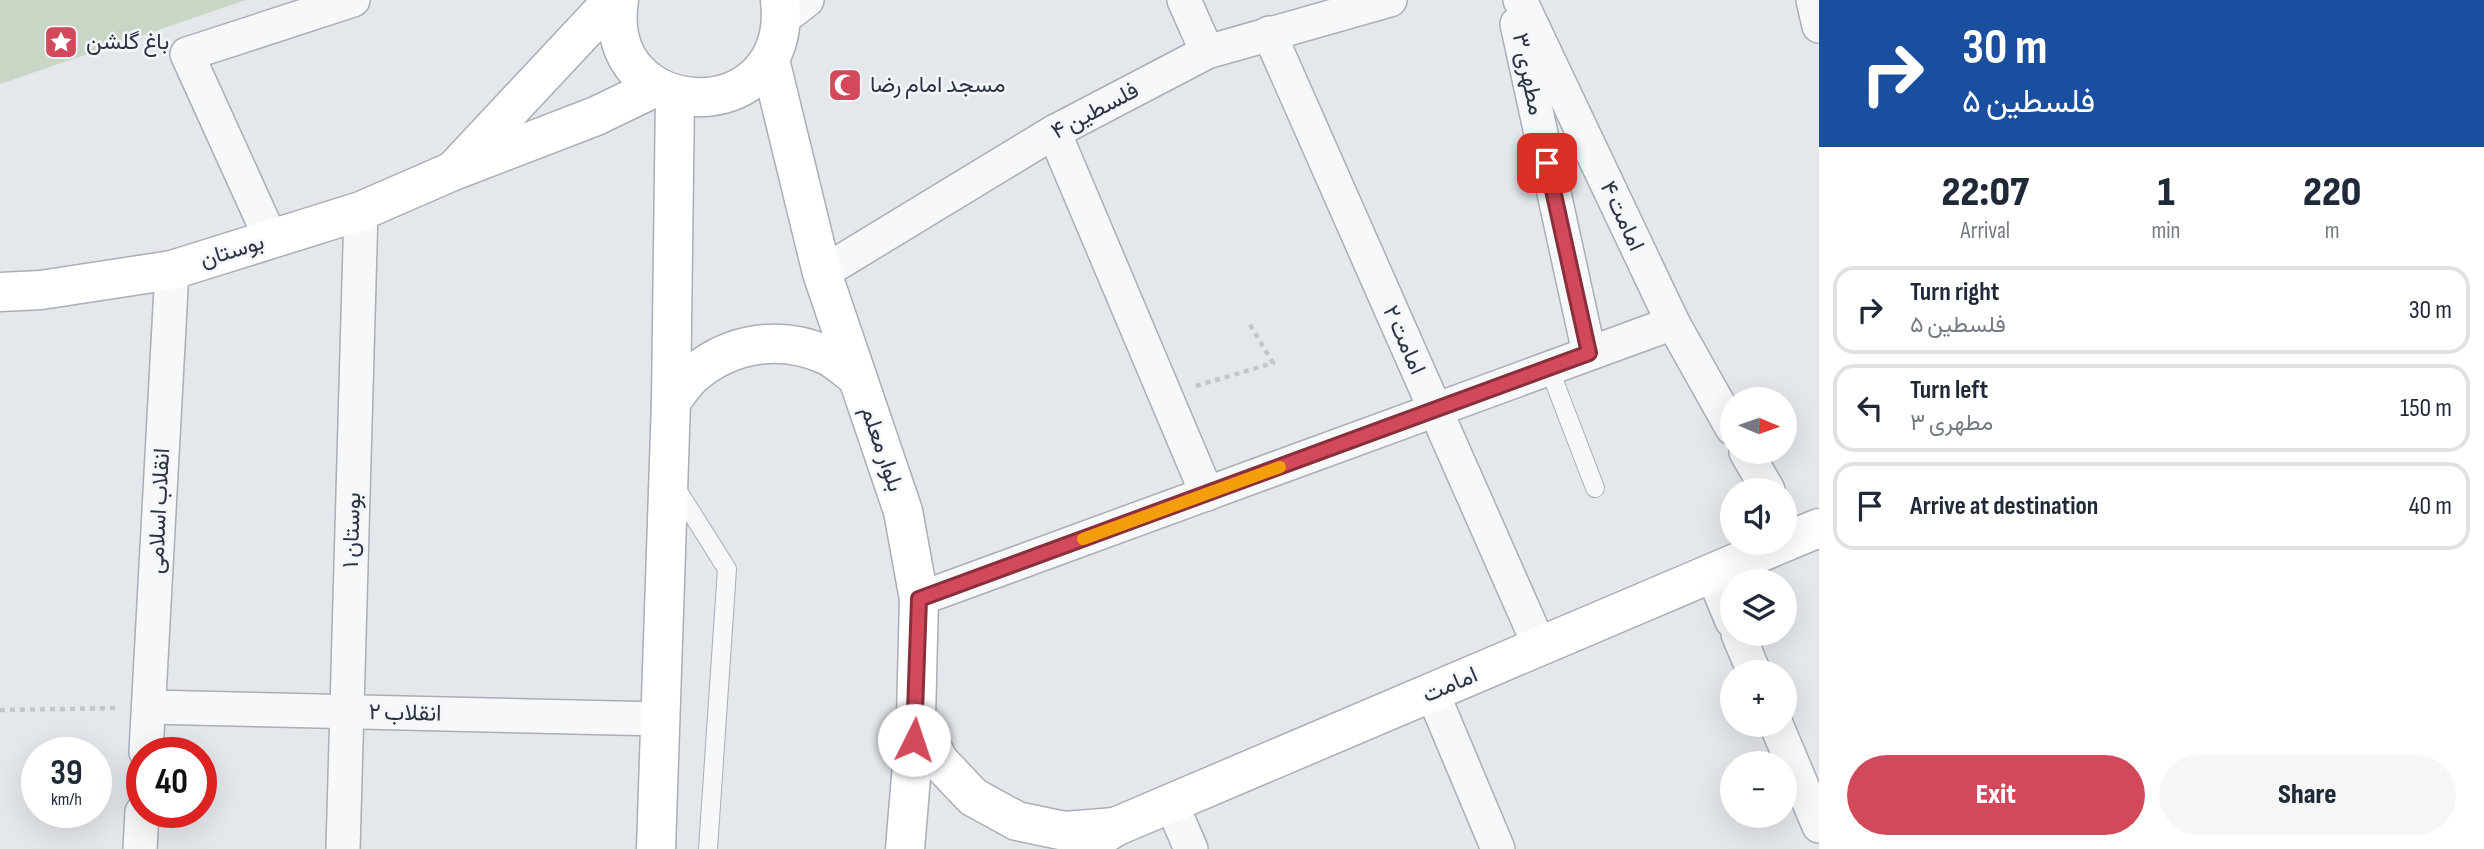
<!DOCTYPE html>
<html lang="en">
<head>
<meta charset="utf-8">
<style>
  body { margin:0; font-family:"Sofia Sans Condensed",Vazirmatn,sans-serif; background:#f6f6f7; color:#1f2937; height:100vh; display:flex; flex-direction:column; font-size:26px; white-space:nowrap }
  * { box-sizing:border-box; margin:0 }
  p { font-size:23px; color:#747a83 }
  .icon { flex:none; width:38px; height:38px; fill:none; stroke:currentColor; stroke-width:2; stroke-linecap:round; stroke-linejoin:round }
  .map { position:relative; flex:1; overflow:hidden }
  .side { display:flex; flex-direction:column; background:#fff; width:665px }
  .side>* { flex:none }
  .hud { background:#1a4fa0; color:#fff; overflow:hidden }
  .needle { width:46px; rotate:92deg }
  .fabs { position:absolute; left:1720px; top:387px; display:grid; gap:14px }
  .fabs a { display:grid; place-items:center; width:77px; height:77px; border-radius:50%; background:#fff; box-shadow:0 7px 28px #0002; font-size:35px }
  .speed { position:absolute; left:21px; top:737px; display:flex; gap:14px; font-size:35px; font-weight:700; text-align:center }
  .speed>* { display:grid; place-content:center; width:91px; height:91px; border-radius:50%; background:#fff; box-shadow:0 7px 28px #0002; line-height:1 }
  .speed small { font-size:18px; font-weight:400 }
  .speed .limit { border:10px solid #d22; background:#fff; color:#111 }
  .pin { position:absolute; display:grid; place-items:center; width:60px; height:60px; color:#fff; margin:-30px; border-radius:14px; box-shadow:0 4px 10px #0006 }
  .me { position:absolute; width:77px; margin:-38px; rotate:4deg; stroke-linejoin:round; filter:drop-shadow(0 0 5px #0008) }
  .turn { display:flex; align-items:center; gap:24px; height:147px; padding:0 28px; font-size:32px }
  .turn .icon { width:91px; height:91px; stroke-width:2.5 }
  .turn b { display:block; font-size:49px; line-height:60px }
  .eta { display:flex; justify-content:space-evenly; align-items:center; height:119px; text-align:center }
  .eta b { font-size:42px; font-weight:800; line-height:49px }
  .button { display:flex; gap:14px; margin-top:auto; padding:14px 28px }
  .button a { flex:1; height:80px; border-radius:42px; background:#d1495b; color:#fff; font-size:28px; font-weight:800; line-height:80px; text-align:center }
  .button a+a { background:#f6f6f7; color:#1f2937 }
  ul { padding:0; list-style:none }
  li { display:flex; align-items:center; gap:21px; height:88px; margin:0 14px 10px; padding:0 14px; border:4px solid #e0e1e3; border-radius:21px }
  li div { flex:1 }
  li b { display:block; font-size:26px }
  li em { font-style:normal }
  main { display:flex; flex:1; min-height:0 }
  .map>svg:first-child { display:block }
  .green { fill:#c9d6c5 }
  .lines { fill:none; stroke-linecap:round; stroke-linejoin:round }
  .lane-casing { stroke:#a9aeb7; stroke-width:20 }
  .street-casing { stroke:#a9aeb7; stroke-width:36 }
  .secondary-casing { stroke:#a9aeb7; stroke-width:41 }
  .path { stroke:#c2c5cb; stroke-width:4.5; stroke-dasharray:5 5; stroke-linecap:butt }
  .lane { stroke:#f7f8fa; stroke-width:18 }
  .street { stroke:#f7f8fa; stroke-width:33 }
  .secondary { stroke:#fff; stroke-width:38 }
  .route-casing { stroke:#882f3b; stroke-width:18 }
  .route { stroke:#d1495b; stroke-width:12 }
  .slow { stroke:#f59e0b; stroke-width:12 }
  .labels { text-anchor:middle; dominant-baseline:central; stroke-width:5; stroke-linejoin:round; paint-order:stroke }
  .poi-label { font-size:23px; fill:#2b3445; stroke:#f4f6f9; text-anchor:start }
  .street-label { font-size:23px; fill:#2b3445; stroke:#f4f6f9 }
</style>
</head>
<body>
<main>
<div class="map">
<svg width="1819" height="849" viewBox="0 0 1819 849">
  <rect width="100%" height="100%" fill="#e4e7ec"/>
  <path class="green" d="M 0,0 L 246,0 L 0,84 Z"/>
  <g class="lines">
    <g class="lane-casing">
      <g id="lane">
        <path d="M 1549,368 L 1595,488"/>
        <path d="M 674,485 L 727,569 L 708,849"/>
      </g>
    </g>
    <g class="street-casing">
      <g id="street">
        <path d="M 1184,0 L 1207,52"/>
        <path d="M 1520,0 L 1673,323 L 1732,428"/>
        <path d="M 1813,0 L 1819,26"/>
        <path d="M 782,19 L 807,0"/>
        <path d="M 1517,24 L 1589,353"/>
        <path d="M 1269,33 L 1540,647"/>
        <path d="M 1054,132 L 1207,494"/>
        <path d="M 271,239 L 187,54 L 353,0"/>
        <path d="M 822,273 L 1054,132 L 1207,52 L 1390,0"/>
        <path d="M 1746,452 L 1768,490"/>
        <path d="M 1712,573 L 1732,621"/>
        <path d="M 919,599 L 1673,323"/>
        <path d="M 1738,634 L 1754,672"/>
        <path d="M 1432,692 L 1498,849"/>
        <path d="M 149,707 L 660,719"/>
        <path d="M 1776,724 L 1819,826"/>
        <path d="M 146,752 L 172,270"/>
        <path d="M 1171,803 L 1191,849"/>
        <path d="M 140,849 L 142,812"/>
        <path d="M 343,849 L 361,211"/>
      </g>
    </g>
    <g class="secondary-casing">
      <g id="secondary">
        <path d="M 613,0 L 453,171 L 596,116 L 656,87"/>
        <path d="M 619,0 C 599,126 795,133 780,0"/>
        <path d="M 770,60 L 822,273 L 903,511 L 919,599 L 916,717 L 905,849"/>
        <path d="M 0,292 L 41,290 L 172,270 L 361,211 L 453,171"/>
        <path d="M 671,402 C 678,392 686,380 695,373 C 732,342 782,335 826,355 C 837,360 847,370 857,377"/>
        <path d="M 1785,542 L 1819,528"/>
        <path d="M 916,717 L 939,761 L 973,797 L 1017,821 L 1065,831 L 1115,827 L 1080,849"/>
        <path d="M 1115,827 L 1785,542"/>
        <path d="M 656,849 L 671,402 L 675,96"/>
      </g>
    </g>
    <g class="path">
      <path d="M 1196,386 L 1273,363 L 1249,323"/>
      <path d="M 0,710 L 116,708"/>
    </g>
    <use href="#lane" class="lane"/>
    <use href="#street" class="street"/>
    <use href="#secondary" class="secondary"/>
  </g>
  <g class="lines">
    <g class="route-casing">
      <path id="route" d="M 914,740 L 919,599 L 1589,353 L 1547,163"/>
    </g>
    <use href="#route" class="route"/>
    <path class="slow" d="M 1083,539 L 1280,467"/>
  </g>
  <defs>
    <g id="sight-square" transform="scale(1.75)"><rect x="-9" y="-9" width="18" height="18" rx="4" fill="#d1495b" stroke="#f4f6f9"/><path d="M0-6L1.8-2.2L6-1.7L2.9 1.2L3.7 5.4L0 3.3L-3.7 5.4L-2.9 1.2L-6-1.7L-1.8-2.2Z" fill="#fff"/></g>
    <g id="mosque-square" transform="scale(1.75)"><rect x="-9" y="-9" width="18" height="18" rx="4" fill="#d1495b" stroke="#f4f6f9"/><path d="M3.5-4.9A6 6 0 1 0 3.5 4.9A5 5 0 1 1 3.5-4.9Z" fill="#fff"/></g>
  </defs>
  <g fill-rule="evenodd">
    <use href="#sight-square" x="61" y="42"/>
    <use href="#mosque-square" x="845" y="85"/>
  </g>
  <g class="labels">
    <g class="poi-label">
      <text x="86" y="42">باغ گلشن</text>
      <text x="870" y="85">مسجد امام رضا</text>
    </g>
    <g class="street-label">
      <text transform="translate(1528 74) rotate(78)">مطهری ۳</text>
      <text transform="translate(1095 111) rotate(-28)">فلسطین ۴</text>
      <text transform="translate(1622 216) rotate(65)">امامت ۴</text>
      <text transform="translate(232 251) rotate(-17)">بوستان</text>
      <text transform="translate(1404 340) rotate(66)">امامت ۲</text>
      <text transform="translate(882 449) rotate(71)">بلوار معلم</text>
      <text transform="translate(159 511) rotate(-87)">انقلاب اسلامی</text>
      <text transform="translate(352 530) rotate(-88)">بوستان ۱</text>
      <text transform="translate(1450 685) rotate(-23)">امامت</text>
      <text transform="translate(405 713) rotate(1)">انقلاب ۲</text>
    </g>
  </g>
</svg>
<div class="fabs">
<a><svg class="needle" viewBox="-14 -14 28 28"><path d="M0-13l5 13h-10z" fill="#e53935"/><path d="M0 13l5-13h-10z" fill="#747a83"/></svg></a>
<a><svg class="icon" aria-label="sound" viewBox="0 0 24 24"><path d="M4 9h4l5-4v14l-5-4H4zM17 9q2 3 0 6"/></svg></a>
<a><svg class="icon" aria-label="layers" viewBox="0 0 24 24"><path d="M12 4l9 5-9 5-9-5zM3 14l9 5 9-5"/></svg></a>
<a>+</a>
<a>−</a>
</div>
<div class="speed"><div>39<small>km/h</small></div><div class="limit">40</div></div>
<div class="pin" style="left:1547px;top:163px;background:#d93025"><svg class="icon" aria-label="arrive" viewBox="0 0 24 24"><path d="M6 21V4h12l-3 4 3 4H6"/></svg></div>
<svg class="me" style="left:914px;top:740px" viewBox="-20 -20 40 40"><circle r="19" fill="#fff"/><path d="M0-13L10 11 0 6-10 11z" fill="#d1495b"/></svg>
</div>
<section class="side">
<div class="hud">
<div class="turn"><svg class="icon" aria-label="right" viewBox="0 0 24 24"><path d="M7 20v-9h11M14 6l5 5-5 5"/></svg><div><b>30 m</b>فلسطین ۵</div></div>
</div>
<div class="eta">
<div><b>22:07</b><p>Arrival</p></div>
<div><b>1</b><p>min</p></div>
<div><b>220</b><p>m</p></div>
</div>
<ul>
<li><svg class="icon" aria-label="right" viewBox="0 0 24 24"><path d="M7 20v-9h11M14 6l5 5-5 5"/></svg><div><b>Turn right</b><p>فلسطین ۵</p></div><em>30 m</em></li>
<li><svg class="icon" aria-label="left" viewBox="0 0 24 24"><path d="M17 20v-9H6M10 6l-5 5 5 5"/></svg><div><b>Turn left</b><p>مطهری ۳</p></div><em>150 m</em></li>
<li><svg class="icon" aria-label="arrive" viewBox="0 0 24 24"><path d="M6 21V4h12l-3 4 3 4H6"/></svg><div><b>Arrive at destination</b></div><em>40 m</em></li>
</ul>
<div class="button"><a>Exit</a><a>Share</a></div>
</section>
</main>
</body>
</html>
